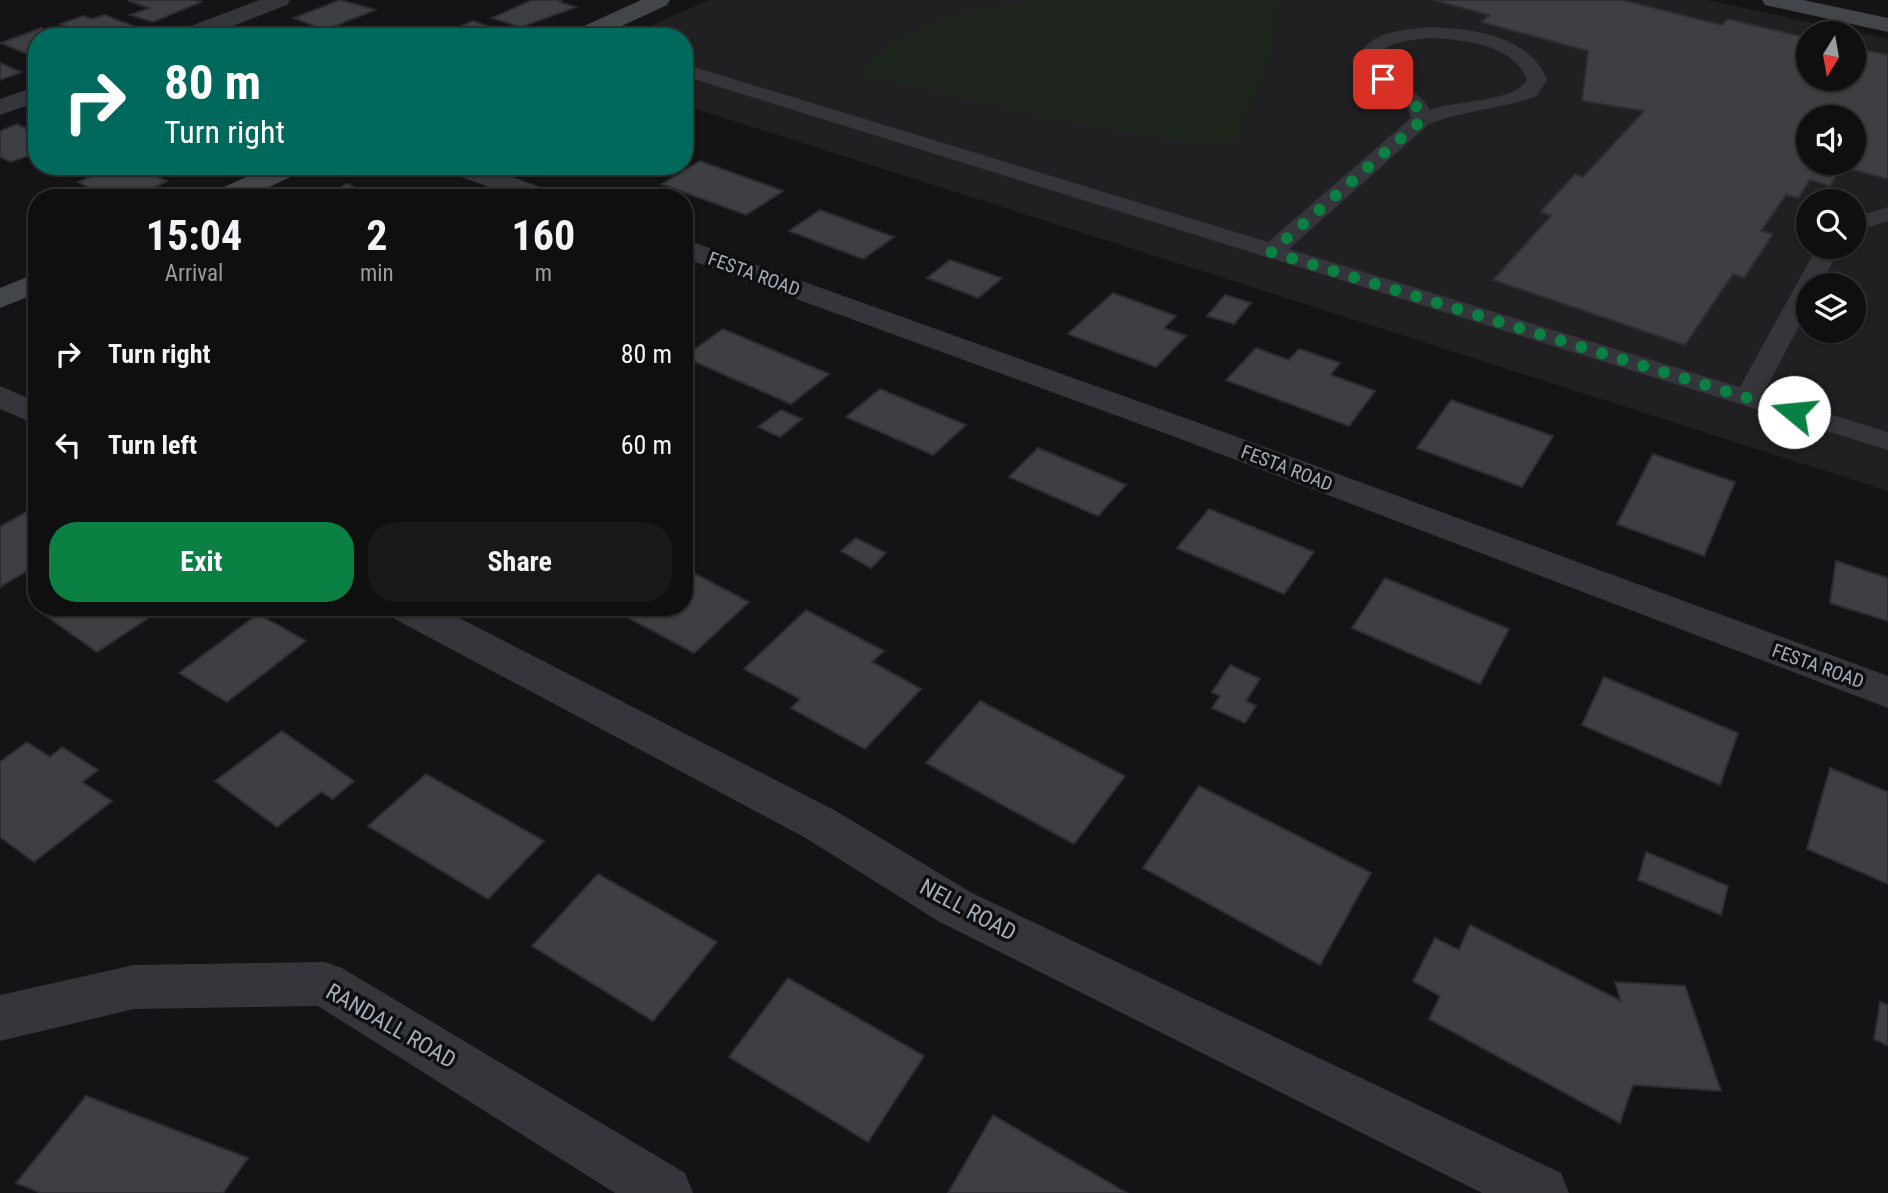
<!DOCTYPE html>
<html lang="en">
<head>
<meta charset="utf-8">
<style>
  body { margin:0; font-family:"Roboto Condensed",sans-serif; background:#181819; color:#f1f3f6; height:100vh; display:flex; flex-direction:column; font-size:26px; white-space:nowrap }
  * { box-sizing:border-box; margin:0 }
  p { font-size:23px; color:#9b9c9f }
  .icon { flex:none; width:38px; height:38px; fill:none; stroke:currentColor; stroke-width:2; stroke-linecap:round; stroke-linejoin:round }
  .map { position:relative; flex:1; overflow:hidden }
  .side { position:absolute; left:28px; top:189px; width:665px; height:427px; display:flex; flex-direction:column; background:#0f0f10; border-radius:28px; box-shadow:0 2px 5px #0004,0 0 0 2px #2f2f30 }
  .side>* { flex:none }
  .hud { position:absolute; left:28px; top:28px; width:665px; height:147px; border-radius:28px; box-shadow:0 2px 5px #0004,0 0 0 2px #2f2f30; background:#00695c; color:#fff; overflow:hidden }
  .needle { width:46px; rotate:191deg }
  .buttons { position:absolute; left:1796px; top:21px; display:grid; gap:14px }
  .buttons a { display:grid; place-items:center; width:70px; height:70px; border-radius:50%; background:#0f0f10; box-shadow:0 2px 5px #0004,0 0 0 2px #2f2f30; font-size:35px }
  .pin { position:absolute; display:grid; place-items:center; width:60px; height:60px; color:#fff; margin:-30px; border-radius:14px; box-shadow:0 4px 10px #0006 }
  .me { position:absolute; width:77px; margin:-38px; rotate:287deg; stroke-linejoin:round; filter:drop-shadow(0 0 5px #0008) }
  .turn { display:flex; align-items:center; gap:24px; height:147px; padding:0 21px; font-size:32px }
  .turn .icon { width:91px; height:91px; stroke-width:2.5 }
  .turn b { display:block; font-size:49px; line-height:60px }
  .eta { display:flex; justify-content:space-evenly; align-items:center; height:119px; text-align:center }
  .eta b { font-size:42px; font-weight:700; line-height:49px }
  .action { display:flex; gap:14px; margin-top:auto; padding:14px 21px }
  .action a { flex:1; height:80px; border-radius:28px; background:#0b8043; color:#fff; font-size:28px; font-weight:700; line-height:80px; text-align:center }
  .action a+a { background:#181819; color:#f1f3f6 }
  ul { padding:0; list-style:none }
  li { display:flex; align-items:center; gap:21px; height:91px; padding:0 21px }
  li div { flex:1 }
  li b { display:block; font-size:26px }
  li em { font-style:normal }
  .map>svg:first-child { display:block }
  .built { fill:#202023; fill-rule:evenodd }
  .green { fill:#1c241c }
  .building { fill:#3e3f43; stroke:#2e2e32; stroke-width:2; fill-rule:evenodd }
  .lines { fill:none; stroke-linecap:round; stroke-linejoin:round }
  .lane { fill:#34363b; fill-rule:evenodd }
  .street { fill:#34363b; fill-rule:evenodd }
  .secondary { fill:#42464b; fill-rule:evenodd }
  .route { stroke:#0b8043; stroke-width:12; stroke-dasharray:0 21.6 }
  .labels { text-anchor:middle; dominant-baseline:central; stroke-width:7; stroke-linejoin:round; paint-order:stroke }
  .street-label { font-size:19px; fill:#a4adb7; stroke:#0f0f11 }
  .near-street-label { font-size:23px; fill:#a4adb7; stroke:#0f0f11 }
</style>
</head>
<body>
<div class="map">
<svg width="1888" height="1193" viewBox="0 0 1888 1193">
  <rect width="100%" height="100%" fill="#141416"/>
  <path class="built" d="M 709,0 L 1707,0 L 1888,39 L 1888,491 L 684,105 L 684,37 L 625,37 ZM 1808,33 L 1853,33 L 1853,79 L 1808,79 ZM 1808,117 L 1853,117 L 1853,163 L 1808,163 ZM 1808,201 L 1853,201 L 1853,247 L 1808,247 ZM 1808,285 L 1853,285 L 1853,331 L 1808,331 Z"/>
  <path class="green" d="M 1026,0 L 1281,0 L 1267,73 L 1236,140 L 1199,146 L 1061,121 L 857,74 L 897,40 L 950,16 Z"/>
  <g class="building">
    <path d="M 194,0 L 201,2 L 153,22 L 130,15 L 149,8 L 129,1 L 131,0 Z"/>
    <path d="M 340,0 L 375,10 L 325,30 L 294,18 Z"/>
    <path d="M 532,0 L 562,0 L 559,2 L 576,7 L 521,27 L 492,18 Z"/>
    <path d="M 1433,0 L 1622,0 L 1722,25 L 1728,19 L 1808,38 L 1808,79 L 1853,79 L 1853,47 L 1888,55 L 1888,179 L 1842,167 L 1830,186 L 1810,180 L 1798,198 L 1786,195 L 1761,231 L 1773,234 L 1744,278 L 1733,274 L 1685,345 L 1493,280 L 1551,216 L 1540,212 L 1575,174 L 1583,177 L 1644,111 L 1582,101 L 1588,51 L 1481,22 L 1489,15 ZM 1808,117 L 1853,117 L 1853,163 L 1808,163 Z"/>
    <path d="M 105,15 L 138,28 L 115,37 L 90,37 L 60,24 L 83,16 L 92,19 Z"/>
    <path d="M 473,21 L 498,30 L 484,37 L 455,37 L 446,33 Z"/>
    <path d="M 41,28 L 61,37 L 37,37 L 37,58 L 1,43 Z"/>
    <path d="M 299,30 L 320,37 L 286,35 Z"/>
    <path d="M 0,63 L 21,72 L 0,80 Z"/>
    <path d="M 17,124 L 37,134 L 37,160 L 27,156 L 11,162 L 0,157 L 0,131 Z"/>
    <path d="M 700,161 L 783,191 L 746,215 L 662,184 Z"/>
    <path d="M 114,166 L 133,166 L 167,181 L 147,191 L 152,193 L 142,198 L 111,198 L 78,182 Z"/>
    <path d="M 176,166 L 220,166 L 197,176 Z"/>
    <path d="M 347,184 L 371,195 L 378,191 L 395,198 L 321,198 Z"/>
    <path d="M 820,210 L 894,237 L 863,259 L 789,231 Z"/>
    <path d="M 950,260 L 1002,278 L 978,298 L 927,278 Z"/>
    <path d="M 1113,293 L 1176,316 L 1164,328 L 1186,336 L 1156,367 L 1068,334 Z"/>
    <path d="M 1225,295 L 1251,303 L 1234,324 L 1207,316 Z"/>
    <path d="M 723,329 L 829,374 L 791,404 L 684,357 Z"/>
    <path d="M 1256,348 L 1289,360 L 1299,349 L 1340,363 L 1331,375 L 1375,391 L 1349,426 L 1226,380 Z"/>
    <path d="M 880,389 L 966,425 L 933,455 L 846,417 Z"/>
    <path d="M 1451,400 L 1553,436 L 1522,487 L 1417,448 Z"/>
    <path d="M 781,410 L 802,419 L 780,437 L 758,427 Z"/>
    <path d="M 1038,448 L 1126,485 L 1098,516 L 1009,477 Z"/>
    <path d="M 1653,454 L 1735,482 L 1704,556 L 1617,524 Z"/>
    <path d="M 37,506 L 37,565 L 0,587 L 0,527 Z"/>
    <path d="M 1209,509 L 1314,552 L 1284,594 L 1177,548 Z"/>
    <path d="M 856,538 L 886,553 L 871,568 L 841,551 Z"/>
    <path d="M 1836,561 L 1888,578 L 1888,621 L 1830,603 Z"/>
    <path d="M 684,568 L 749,602 L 694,653 L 627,617 L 636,609 L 632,607 L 684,607 Z"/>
    <path d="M 1385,578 L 1509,629 L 1480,684 L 1352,628 Z"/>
    <path d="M 51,607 L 165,607 L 97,652 L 42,613 Z"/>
    <path d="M 806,610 L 884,651 L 872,662 L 921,689 L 865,749 L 791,708 L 800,699 L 744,669 Z"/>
    <path d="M 258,614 L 306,641 L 227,702 L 179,673 Z"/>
    <path d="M 1230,665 L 1260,679 L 1246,701 L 1256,706 L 1245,723 L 1212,708 L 1220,696 L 1212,692 Z"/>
    <path d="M 1604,677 L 1738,733 L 1720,785 L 1582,725 Z"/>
    <path d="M 980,701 L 1125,776 L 1074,844 L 926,763 Z"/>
    <path d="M 282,731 L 354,781 L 333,799 L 321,792 L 277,827 L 215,781 Z"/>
    <path d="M 27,742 L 50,757 L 62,747 L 98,770 L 82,782 L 112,801 L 34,862 L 0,837 L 0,762 Z"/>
    <path d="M 1830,768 L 1888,792 L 1888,884 L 1807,849 Z"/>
    <path d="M 426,774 L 544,841 L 488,899 L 368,826 Z"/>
    <path d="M 1199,786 L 1371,873 L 1320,965 L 1143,868 Z"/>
    <path d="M 1646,852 L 1728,886 L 1721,915 L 1638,880 Z"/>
    <path d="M 598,874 L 717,942 L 653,1021 L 532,946 Z"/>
    <path d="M 1470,925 L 1621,1001 L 1615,982 L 1685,986 L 1721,1091 L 1633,1085 L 1620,1123 L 1429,1019 L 1440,996 L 1413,981 L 1435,938 L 1459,950 Z"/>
    <path d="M 788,978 L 924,1056 L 868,1142 L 729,1057 Z"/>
    <path d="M 1880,1002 L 1888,1005 L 1888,1046 L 1874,1039 Z"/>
    <path d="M 86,1096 L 248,1158 L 223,1193 L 41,1193 L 16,1183 Z"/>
    <path d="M 993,1115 L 1127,1193 L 948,1193 Z"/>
  </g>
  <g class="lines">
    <g class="lane">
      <path d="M 1431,27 C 1473,29 1529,35 1547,80 L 1537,96 C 1502,109 1464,110 1429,124 L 1289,249 L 1740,387 L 1817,247 L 1841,247 L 1820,285 L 1808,285 L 1808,309 L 1763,394 L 1888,432 L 1888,450 L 684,76 L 684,64 L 1268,242 L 1411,118 C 1406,89 1364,88 1359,57 C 1368,31 1408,29 1431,27 ZM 1431,38 C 1464,40 1514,44 1527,80 C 1514,103 1455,100 1430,110 C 1419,87 1383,81 1379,57 C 1386,40 1414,40 1431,38 Z"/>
      <path d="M 1888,207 L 1888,221 L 1853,232 L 1853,218 Z"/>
    </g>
    <g class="street">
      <path d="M 259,0 L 290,0 L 287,5 L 204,37 L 172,37 L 175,32 Z"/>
      <path d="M 37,86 L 37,102 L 0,115 L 0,99 Z"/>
      <path d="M 444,166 L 482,166 L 554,192 L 558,198 L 518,198 L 448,172 Z"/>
      <path d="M 684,239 L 1202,424 L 1888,676 L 1888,708 L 1178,438 L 684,258 Z"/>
      <path d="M 0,386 L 37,402 L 37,425 L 0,409 Z"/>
      <path d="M 386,607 L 438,607 L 836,811 L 972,893 L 1561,1173 L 1569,1193 L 1482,1193 L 938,921 L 804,837 L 391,617 Z"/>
      <path d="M 325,962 L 342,968 L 685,1173 L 693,1193 L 615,1193 L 318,1006 L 134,1009 L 0,1041 L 0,995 L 134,965 Z"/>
    </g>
    <g class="secondary">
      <path d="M 641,0 L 670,0 L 667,5 L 598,37 L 568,37 L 571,32 Z"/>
      <path d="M 1762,0 L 1803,0 L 1888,18 L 1888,32 L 1765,5 Z"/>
      <path d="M 270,166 L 305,166 L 301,172 L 246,198 L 209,198 L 213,192 Z"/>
      <path d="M 37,273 L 37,293 L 0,308 L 0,288 Z"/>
    </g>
  </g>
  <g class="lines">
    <path class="route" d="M 1383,79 C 1400,91 1416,98 1422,120 L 1271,252 L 1794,412"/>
  </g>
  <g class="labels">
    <g class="street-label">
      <text transform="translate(754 274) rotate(20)">FESTA ROAD</text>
      <text transform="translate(1287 468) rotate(21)">FESTA ROAD</text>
      <text transform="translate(1818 666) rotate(20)">FESTA ROAD</text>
    </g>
    <g class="near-street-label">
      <text transform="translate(968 910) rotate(28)">NELL ROAD</text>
      <text transform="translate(391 1026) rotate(30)">RANDALL ROAD</text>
    </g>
  </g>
</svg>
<div class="buttons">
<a><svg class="needle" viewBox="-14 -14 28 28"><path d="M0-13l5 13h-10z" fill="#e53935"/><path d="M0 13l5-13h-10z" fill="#9b9c9f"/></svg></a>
<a><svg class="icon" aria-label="sound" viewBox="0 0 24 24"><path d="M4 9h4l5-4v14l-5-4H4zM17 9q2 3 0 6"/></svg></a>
<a><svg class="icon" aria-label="search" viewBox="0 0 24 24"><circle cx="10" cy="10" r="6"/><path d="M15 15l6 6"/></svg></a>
<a><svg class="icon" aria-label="layers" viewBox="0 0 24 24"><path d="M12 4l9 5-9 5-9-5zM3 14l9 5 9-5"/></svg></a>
</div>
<div class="pin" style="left:1383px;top:79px;background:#d93025"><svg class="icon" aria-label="arrive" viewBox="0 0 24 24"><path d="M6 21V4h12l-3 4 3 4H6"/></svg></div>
<svg class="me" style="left:1794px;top:412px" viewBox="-20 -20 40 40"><circle r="19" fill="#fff"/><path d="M0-13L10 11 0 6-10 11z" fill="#0b8043"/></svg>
<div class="hud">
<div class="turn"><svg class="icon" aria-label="right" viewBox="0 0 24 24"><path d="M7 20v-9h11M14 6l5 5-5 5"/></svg><div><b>80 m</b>Turn right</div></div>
</div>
<section class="side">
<div class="eta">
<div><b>15:04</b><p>Arrival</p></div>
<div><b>2</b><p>min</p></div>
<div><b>160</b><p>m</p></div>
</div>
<ul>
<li><svg class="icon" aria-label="right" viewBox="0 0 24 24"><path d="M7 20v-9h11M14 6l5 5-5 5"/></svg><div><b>Turn right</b></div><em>80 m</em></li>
<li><svg class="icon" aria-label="left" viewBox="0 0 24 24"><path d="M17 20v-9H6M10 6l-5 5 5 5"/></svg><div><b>Turn left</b></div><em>60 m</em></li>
</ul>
<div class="action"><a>Exit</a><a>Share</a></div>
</section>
</div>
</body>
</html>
